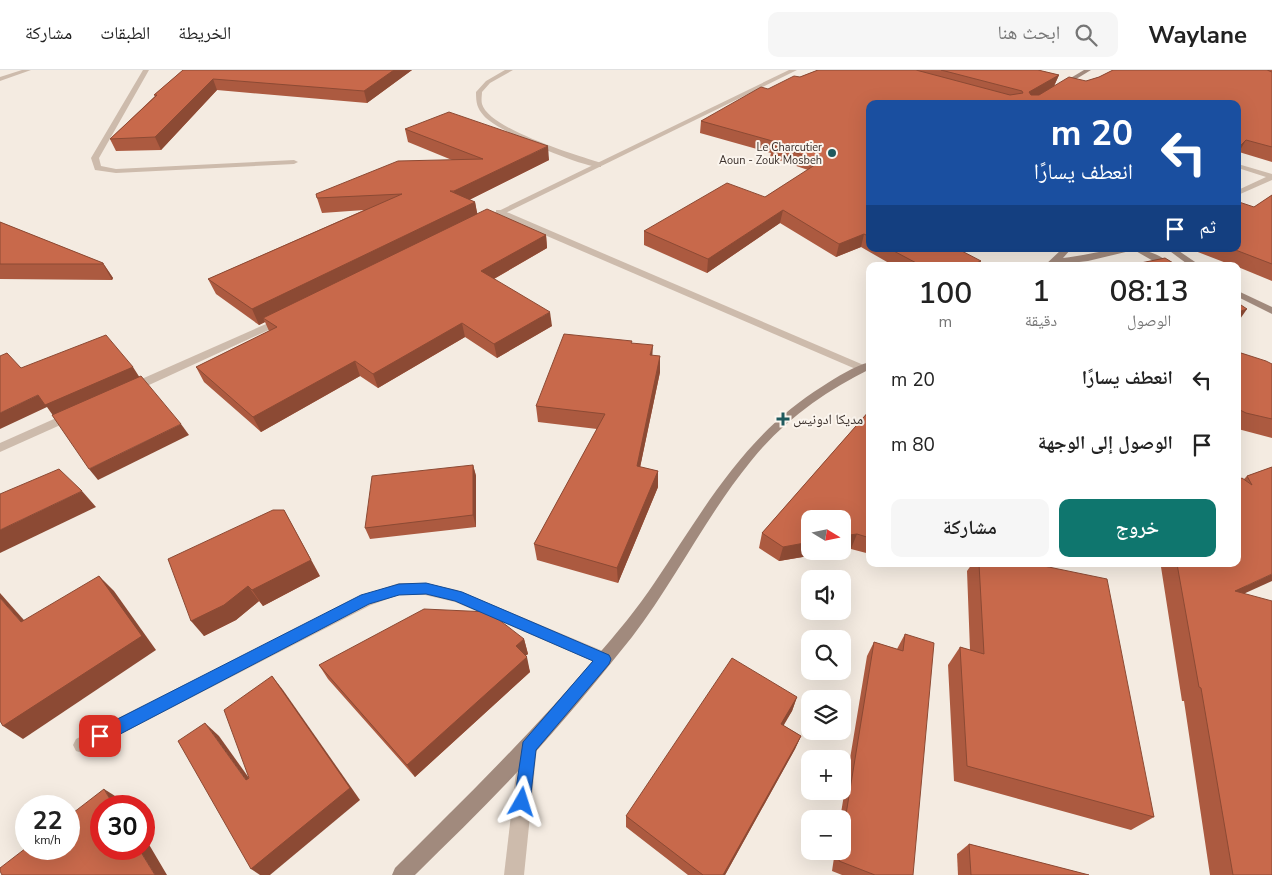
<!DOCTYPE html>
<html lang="ar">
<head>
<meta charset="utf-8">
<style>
  body { margin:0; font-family:"Nunito Sans","Noto Naskh Arabic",sans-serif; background:#f6f6f6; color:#222; direction:rtl; height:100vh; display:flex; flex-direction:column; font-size:19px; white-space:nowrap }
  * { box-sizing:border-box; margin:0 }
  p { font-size:16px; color:#767676 }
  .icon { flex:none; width:28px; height:28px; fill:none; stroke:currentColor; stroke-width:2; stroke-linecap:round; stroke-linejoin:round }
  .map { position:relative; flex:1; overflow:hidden; direction:ltr }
  .sheet { position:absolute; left:866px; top:192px; width:375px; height:305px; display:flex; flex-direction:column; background:#fff; border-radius:10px; box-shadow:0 5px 20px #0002; direction:rtl }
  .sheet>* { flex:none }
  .guide { position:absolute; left:866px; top:30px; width:375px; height:152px; border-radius:10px; box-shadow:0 5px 20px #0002; direction:rtl; background:#1a4fa0; color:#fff; overflow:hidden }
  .needle { width:32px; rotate:100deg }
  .controls { position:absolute; left:801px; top:440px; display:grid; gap:10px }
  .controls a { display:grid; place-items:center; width:50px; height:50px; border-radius:10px; background:#fff; box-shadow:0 5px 20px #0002; font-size:25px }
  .speed { position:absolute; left:15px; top:725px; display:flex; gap:10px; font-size:25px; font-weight:700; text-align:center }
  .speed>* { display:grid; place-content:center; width:65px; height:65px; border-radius:50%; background:#fff; box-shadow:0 5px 20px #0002; line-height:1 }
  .speed small { font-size:12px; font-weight:400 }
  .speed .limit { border:8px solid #d22; background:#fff; color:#111 }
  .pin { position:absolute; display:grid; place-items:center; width:42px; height:42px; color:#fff; margin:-21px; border-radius:10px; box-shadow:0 2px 8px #0006 }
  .me { position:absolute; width:55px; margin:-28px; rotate:6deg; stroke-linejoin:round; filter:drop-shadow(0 0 4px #0008) }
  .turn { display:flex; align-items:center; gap:18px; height:105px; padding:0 25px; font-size:22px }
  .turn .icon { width:65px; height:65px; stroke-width:2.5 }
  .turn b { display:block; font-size:35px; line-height:42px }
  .then { display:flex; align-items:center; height:48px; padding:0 25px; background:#0003; gap:10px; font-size:19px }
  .eta { display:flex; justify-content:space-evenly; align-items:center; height:85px; text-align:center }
  .eta b { font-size:30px; font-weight:600; line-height:35px }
  .primary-button { display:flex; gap:10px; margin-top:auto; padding:10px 25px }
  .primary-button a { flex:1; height:58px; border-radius:10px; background:#0f766e; color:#fff; font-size:20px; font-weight:600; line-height:58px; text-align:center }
  .primary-button a+a { background:#f6f6f6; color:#222 }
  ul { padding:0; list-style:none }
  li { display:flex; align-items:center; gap:15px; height:65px; padding:0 25px }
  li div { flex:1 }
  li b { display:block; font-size:19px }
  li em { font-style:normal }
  header { display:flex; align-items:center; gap:30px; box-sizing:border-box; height:70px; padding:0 25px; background:#fff; border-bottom:1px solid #e0e0e0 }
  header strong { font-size:24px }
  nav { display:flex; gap:28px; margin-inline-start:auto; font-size:18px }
  .search { width:350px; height:45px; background:#f6f6f6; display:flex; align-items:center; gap:12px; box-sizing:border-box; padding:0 18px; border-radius:10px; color:#767676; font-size:19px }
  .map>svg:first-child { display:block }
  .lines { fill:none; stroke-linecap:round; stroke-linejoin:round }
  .service { fill:#cdbbac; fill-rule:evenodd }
  .minor { fill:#cdbbac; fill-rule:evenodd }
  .secondary { fill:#a18a7d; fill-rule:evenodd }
  .wall { fill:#ac5a40 }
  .shaded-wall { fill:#8c4a34 }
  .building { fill:#c8694b; stroke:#8c4a34 }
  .route { fill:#1a73e8; stroke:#114b97 }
  .poi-dot { fill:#1f5a5e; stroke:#fbf5ee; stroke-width:2 }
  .labels { text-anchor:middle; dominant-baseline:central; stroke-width:4; stroke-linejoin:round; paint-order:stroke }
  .far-poi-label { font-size:11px; fill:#3b302b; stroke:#fbf5ee; text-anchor:end }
  .poi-label { font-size:14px; fill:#3b302b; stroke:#fbf5ee; text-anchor:start }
</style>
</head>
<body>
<header>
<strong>Waylane</strong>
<div class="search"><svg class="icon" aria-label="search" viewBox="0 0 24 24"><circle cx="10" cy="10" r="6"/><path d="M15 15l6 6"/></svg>ابحث هنا</div>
<nav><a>الخريطة</a><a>الطبقات</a><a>مشاركة</a></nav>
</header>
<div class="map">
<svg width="1272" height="805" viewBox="0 0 1272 805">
  <rect width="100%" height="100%" fill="#f4ebe1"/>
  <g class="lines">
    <g class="service">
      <path d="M 789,0 L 797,0 L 491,150 L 484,148 Z"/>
      <path d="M 282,247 L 286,248 L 286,252 L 136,321 L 128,321 L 126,318 L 128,315 Z"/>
      <path d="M 72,341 L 78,345 L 76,348 L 0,382 L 0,373 Z"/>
    </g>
    <g class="minor">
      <path d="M 22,0 L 31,0 L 0,11 L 0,7 Z"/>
      <path d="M 143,0 L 149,0 L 99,88 L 101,96 L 116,99 L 294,90 L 298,92 L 294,94 L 116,103 L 95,100 L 91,88 Z"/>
      <path d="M 505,0 L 513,0 L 490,13 L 482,22 C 482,25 481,30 482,34 C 489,59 576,85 601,93 L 601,97 C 583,98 497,61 484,46 C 477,38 476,33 476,22 L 486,11 Z"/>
      <path d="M 1238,94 L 1272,104 L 1272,110 L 1238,125 L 1238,120 L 1266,107 L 1238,98 Z"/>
      <path d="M 496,140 L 502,140 L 866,296 L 867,298 L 866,300 L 858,300 L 496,144 Z"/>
      <path d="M 399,513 L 425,513 L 457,520 L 610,584 L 612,589 L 610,594 L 604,596 L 455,532 L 425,525 L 399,525 L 371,535 L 88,681 L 82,683 L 76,681 L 73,675 L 76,669 L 361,526 Z"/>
      <path d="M 528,668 L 534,671 L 537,677 L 524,805 L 504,805 L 519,677 L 522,671 Z"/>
    </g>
    <g class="secondary">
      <path d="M 1084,0 L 1091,0 L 1035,34 L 1027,34 Z"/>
      <path d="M 1062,179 L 1071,179 L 1063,188 C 1100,184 1142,166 1173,196 L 1162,196 L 1134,180 L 1088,191 L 1044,196 Z"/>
      <path d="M 1167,179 L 1176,179 L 1201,196 L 1190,196 Z"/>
      <path d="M 1238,221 L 1272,237 L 1272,244 L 1238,227 Z"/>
      <path d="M 870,292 L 870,299 C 825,321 783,351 751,391 C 706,446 675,511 632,567 C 596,612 559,657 519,700 C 486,736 450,770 415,805 L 392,805 L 395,798 C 464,729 533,662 596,587 C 617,563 637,539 655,512 C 705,438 744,365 823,316 C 837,307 854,296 870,292 Z"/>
    </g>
  </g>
  <g class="wall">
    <path d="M 183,0 L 412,0 L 367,33 L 217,20 L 161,80 L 116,81 L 110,69 L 155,26 L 154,25 Z"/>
    <path d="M 818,0 L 1038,0 L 1059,5 L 1054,16 L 1086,11 L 1099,7 L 1113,0 L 1272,0 L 1272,92 L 1239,82 L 1238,83 L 1238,34 L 870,34 L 870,179 L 958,179 L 979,196 L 894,196 L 861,177 L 836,187 L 780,153 L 707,203 L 644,175 L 644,161 L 765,127 L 808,100 L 770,87 L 771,83 L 700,63 L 701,51 L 768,19 Z"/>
    <path d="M 405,59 L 549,90 L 469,130 L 475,132 L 477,144 L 546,165 L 547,178 L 494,209 L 552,256 L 497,288 L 465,267 L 378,318 L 360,306 L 261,362 L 204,312 L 196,297 L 269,261 L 265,252 L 259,255 L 216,224 L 208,209 L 364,140 L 322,143 L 317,128 L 452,90 L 408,72 Z"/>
    <path d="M 1272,125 L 1272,211 L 1238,197 L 1238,196 L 1234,196 L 1190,179 L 1238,179 L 1254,137 Z"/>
    <path d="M 0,152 L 103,193 L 113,208 L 112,210 L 0,209 Z"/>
    <path d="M 632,273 L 652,286 L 660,286 L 660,302 L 640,397 L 658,401 L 658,417 L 618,513 L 537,490 L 534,474 L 597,359 L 538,352 L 536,336 Z"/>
    <path d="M 1238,282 L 1272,294 L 1272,368 L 1238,359 Z"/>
    <path d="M 870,340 L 870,484 L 851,479 L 779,491 L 759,478 L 762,463 Z"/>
    <path d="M 473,395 L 476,406 L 476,457 L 370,469 L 365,458 Z"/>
    <path d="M 1272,397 L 1245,523 L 1272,805 L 1210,805 L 1184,631 L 1182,631 L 1161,497 L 1147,494 L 1238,494 L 1244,409 L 1247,406 Z"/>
    <path d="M 168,489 L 320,506 L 263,536 L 259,531 L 236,550 L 204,566 Z"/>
    <path d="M 972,494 L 1034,494 L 1154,747 L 1131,760 L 954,711 L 948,595 L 960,577 L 970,580 L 967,501 Z"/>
    <path d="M 905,564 L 913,805 L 842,805 L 832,801 L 835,781 L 842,781 L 842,749 L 840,749 L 867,586 L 874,572 L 897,579 Z"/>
    <path d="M 524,569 L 528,584 L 525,586 L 530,602 L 415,707 L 328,609 L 319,595 Z"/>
    <path d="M 797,627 L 792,641 L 783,655 L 801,666 L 795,679 L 725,805 L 688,805 L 626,757 L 626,746 Z"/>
    <path d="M 969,774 L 1089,805 L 958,805 L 957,784 Z"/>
  </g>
  <g class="shaded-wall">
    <path d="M 394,0 L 412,0 L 367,33 L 364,21 Z"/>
    <path d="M 1059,5 L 1054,16 L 1025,34 L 1029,22 Z"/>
    <path d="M 213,9 L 217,20 L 161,80 L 155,67 Z"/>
    <path d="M 1246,70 L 1239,82 L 1238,83 L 1238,78 Z"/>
    <path d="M 548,76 L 549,90 L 457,136 L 454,121 Z"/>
    <path d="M 475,132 L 478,147 L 263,248 L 265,252 L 259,255 L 252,239 Z"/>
    <path d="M 783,140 L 780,153 L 707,203 L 708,189 Z"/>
    <path d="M 864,164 L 861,177 L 836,187 L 839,174 Z"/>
    <path d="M 546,165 L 547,178 L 483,215 L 481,201 Z"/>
    <path d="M 981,191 L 979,196 L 969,196 Z"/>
    <path d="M 103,193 L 113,208 L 112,210 L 103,194 Z"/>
    <path d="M 1247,239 L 1238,252 L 1238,242 Z"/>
    <path d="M 550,242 L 552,256 L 497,288 L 494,274 Z"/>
    <path d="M 462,253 L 465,267 L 378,318 L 373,304 Z"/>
    <path d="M 653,275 L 652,291 L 650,285 Z"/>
    <path d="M 660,286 L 660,302 L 637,412 L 637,396 Z"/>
    <path d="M 355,291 L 360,306 L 261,362 L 253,347 Z"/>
    <path d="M 133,297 L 140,308 L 54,347 L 47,337 L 0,359 L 0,343 L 38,325 Z"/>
    <path d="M 181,354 L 189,365 L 98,410 L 89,399 Z"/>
    <path d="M 473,395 L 476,406 L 476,457 L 473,445 Z"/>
    <path d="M 658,401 L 658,417 L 618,513 L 617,498 Z"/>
    <path d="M 82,421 L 96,437 L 0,483 L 0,460 Z"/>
    <path d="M 284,440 L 320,506 L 263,536 L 252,520 Z"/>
    <path d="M 857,464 L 851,479 L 842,480 L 842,466 Z"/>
    <path d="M 810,472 L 810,481 L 837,481 L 779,491 L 783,477 Z"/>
    <path d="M 1272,504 L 1272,511 L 1219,535 L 1235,521 Z"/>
    <path d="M 99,506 L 114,521 L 156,580 L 23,669 L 3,656 Z"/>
    <path d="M 248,516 L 259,531 L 236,550 L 204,566 L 191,551 Z"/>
    <path d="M 0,523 L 39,567 L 21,552 L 0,528 Z"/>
    <path d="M 524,569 L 528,584 L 519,591 L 516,576 Z"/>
    <path d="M 527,587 L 530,602 L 415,707 L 407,695 Z"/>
    <path d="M 272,606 L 283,620 L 360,730 L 270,805 L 260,805 L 251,799 Z"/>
    <path d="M 797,627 L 792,641 L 777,667 L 781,654 Z"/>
    <path d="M 205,653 L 219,666 L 259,722 L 246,710 Z"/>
    <path d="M 801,666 L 795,679 L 725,805 L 723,805 Z"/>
    <path d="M 104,719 L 123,731 L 126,736 L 114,736 Z"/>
    <path d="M 144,766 L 167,805 L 155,805 L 139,779 L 144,779 Z"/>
  </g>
  <g class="building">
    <path d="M 183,0 L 394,0 L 364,21 L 213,9 L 155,67 L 110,69 L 157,25 L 154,25 Z"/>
    <path d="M 818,0 L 916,0 L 1010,25 L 1023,23 L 1022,21 L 941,0 L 1038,0 L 1059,5 L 1029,22 L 1031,25 L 1039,25 L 1069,7 L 1086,11 L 1099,7 L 1113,0 L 1267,0 L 1272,2 L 1272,77 L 1246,70 L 1238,78 L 1238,34 L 870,34 L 870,167 L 864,164 L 839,174 L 783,140 L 708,189 L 644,161 L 727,113 L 765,127 L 821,91 L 772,75 L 776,72 L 701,51 L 761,17 L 768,19 L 794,6 L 800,7 Z"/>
    <path d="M 449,42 L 548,76 L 454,121 L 450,121 L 475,132 L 252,239 L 208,209 L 402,124 L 317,128 L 316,124 L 398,91 L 483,89 L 405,59 Z"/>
    <path d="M 1272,125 L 1272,194 L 1233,179 L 1238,179 L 1238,133 L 1239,132 L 1254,137 Z"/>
    <path d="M 487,139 L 546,165 L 481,201 L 550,242 L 494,274 L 462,253 L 373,304 L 355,291 L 253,347 L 196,297 L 277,257 L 263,248 Z"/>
    <path d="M 0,152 L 103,193 L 103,194 L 0,194 Z"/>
    <path d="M 890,179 L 958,179 L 981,191 L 969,196 L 922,196 Z"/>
    <path d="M 1165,188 L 1178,196 L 1126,196 Z"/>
    <path d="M 1238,233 L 1247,239 L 1238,242 Z"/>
    <path d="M 564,264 L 632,271 L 631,273 L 653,275 L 650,285 L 660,286 L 637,396 L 658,401 L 617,498 L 534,474 L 605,344 L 536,336 Z"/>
    <path d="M 106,265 L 133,297 L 45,335 L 38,325 L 0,343 L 0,286 L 7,283 L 21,298 Z"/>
    <path d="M 1238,282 L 1266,291 L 1272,294 L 1272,349 L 1246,343 L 1238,339 Z"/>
    <path d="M 141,306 L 181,354 L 89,399 L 52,345 Z"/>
    <path d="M 870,340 L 870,468 L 857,464 L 842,466 L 842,449 L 810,449 L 810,472 L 783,477 L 762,463 Z"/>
    <path d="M 473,395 L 473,445 L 365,458 L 372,406 Z"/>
    <path d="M 1272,397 L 1272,504 L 1235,521 L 1272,531 L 1272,805 L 1233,805 L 1201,618 L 1199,617 L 1177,494 L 1238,494 L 1238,410 L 1242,408 L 1252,415 L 1247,406 Z"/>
    <path d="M 59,399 L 82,421 L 0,460 L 0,424 Z"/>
    <path d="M 273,440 L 284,440 L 311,490 L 252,520 L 248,516 L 224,535 L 191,551 L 168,489 Z"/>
    <path d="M 979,494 L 1034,494 L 1107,509 L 1154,747 L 967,696 L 960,577 L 984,584 Z"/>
    <path d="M 99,506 L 142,566 L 3,656 L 0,651 L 0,528 L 21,552 Z"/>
    <path d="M 424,539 L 489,542 L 524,569 L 516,576 L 527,587 L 407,695 L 319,595 Z"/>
    <path d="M 905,564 L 934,573 L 913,805 L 875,805 L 839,791 L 841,781 L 842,781 L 842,769 L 874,572 L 903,581 Z"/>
    <path d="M 732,588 L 797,627 L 781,654 L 801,666 L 723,805 L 703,805 L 626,746 Z"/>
    <path d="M 272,606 L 350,718 L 251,799 L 178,671 L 205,653 L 246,710 L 249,708 L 224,640 Z"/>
    <path d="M 104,719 L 114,736 L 101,736 L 101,779 L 139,779 L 155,805 L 2,805 L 0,801 L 0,798 L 26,778 L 26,779 L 69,779 L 69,746 Z"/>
    <path d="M 969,774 L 1089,805 L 971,805 Z"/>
  </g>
  <path class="route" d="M 426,513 L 462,522 L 609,585 L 611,589 L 609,594 L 536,680 L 530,732 L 528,738 L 522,740 L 516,738 L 514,732 L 523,672 L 593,591 L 455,531 L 426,524 L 399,525 L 369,534 L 105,672 L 100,674 L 94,672 L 92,666 L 94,661 L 361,525 L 399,514 Z"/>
  <g class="poi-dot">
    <circle cx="832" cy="83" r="5"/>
    <path d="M780.5 341.5h5v5h5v5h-5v5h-5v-5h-5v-5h5z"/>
  </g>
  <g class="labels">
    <g class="far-poi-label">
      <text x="822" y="77">Le Charcutier<tspan x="822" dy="13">Aoun - Zouk Mosbeh</tspan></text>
    </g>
    <g class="poi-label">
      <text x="793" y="349">مديكا ادونيس</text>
    </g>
  </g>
</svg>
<div class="controls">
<a><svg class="needle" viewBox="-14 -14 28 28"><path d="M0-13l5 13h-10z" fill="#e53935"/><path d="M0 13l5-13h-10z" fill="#767676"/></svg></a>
<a><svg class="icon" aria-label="sound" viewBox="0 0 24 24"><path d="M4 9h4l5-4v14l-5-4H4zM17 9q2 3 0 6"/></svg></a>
<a><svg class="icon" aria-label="search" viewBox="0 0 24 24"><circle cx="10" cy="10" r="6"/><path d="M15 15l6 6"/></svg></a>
<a><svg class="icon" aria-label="layers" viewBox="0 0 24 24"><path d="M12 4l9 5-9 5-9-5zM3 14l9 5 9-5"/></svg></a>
<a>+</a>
<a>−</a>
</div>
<div class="speed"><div>22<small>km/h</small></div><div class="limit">30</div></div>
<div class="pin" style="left:100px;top:666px;background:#d93025"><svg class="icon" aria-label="arrive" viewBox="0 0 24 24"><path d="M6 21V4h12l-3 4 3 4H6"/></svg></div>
<svg class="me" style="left:522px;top:732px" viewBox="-20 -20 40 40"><path d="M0-17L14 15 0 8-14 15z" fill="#1a73e8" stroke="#fff" stroke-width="4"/></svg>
<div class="guide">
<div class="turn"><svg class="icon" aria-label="left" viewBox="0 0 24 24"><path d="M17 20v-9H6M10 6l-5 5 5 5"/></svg><div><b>20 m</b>انعطف يسارًا</div></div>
<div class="then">ثم<svg class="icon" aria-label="arrive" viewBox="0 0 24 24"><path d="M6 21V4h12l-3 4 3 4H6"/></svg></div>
</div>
<section class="sheet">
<div class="eta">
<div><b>08:13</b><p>الوصول</p></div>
<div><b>1</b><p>دقيقة</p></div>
<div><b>100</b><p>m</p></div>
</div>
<ul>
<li><svg class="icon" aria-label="left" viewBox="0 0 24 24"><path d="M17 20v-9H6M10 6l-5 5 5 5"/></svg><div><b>انعطف يسارًا</b></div><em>20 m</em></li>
<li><svg class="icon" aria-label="arrive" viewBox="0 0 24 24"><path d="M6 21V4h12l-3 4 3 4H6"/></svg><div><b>الوصول إلى الوجهة</b></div><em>80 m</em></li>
</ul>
<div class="primary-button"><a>خروج</a><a>مشاركة</a></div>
</section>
</div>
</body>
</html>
